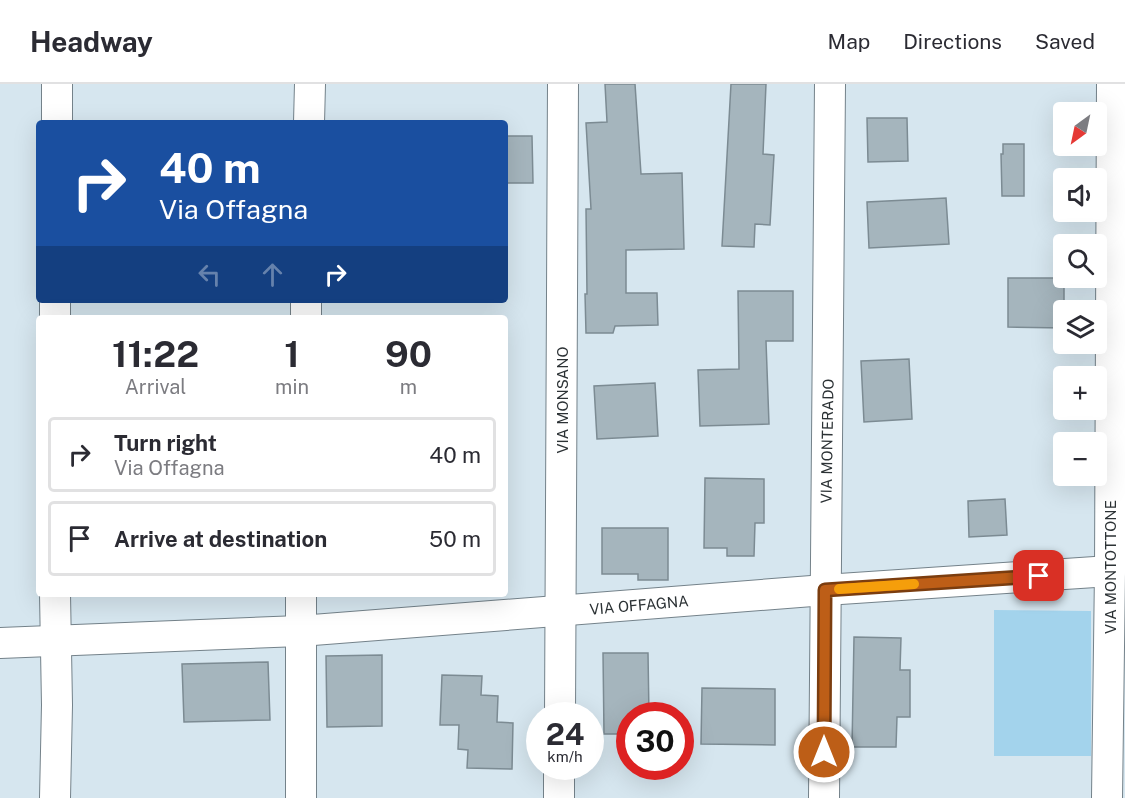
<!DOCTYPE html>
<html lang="en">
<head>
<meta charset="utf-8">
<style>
  body { margin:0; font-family:"Public Sans",sans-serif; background:#f2f2f3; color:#2b2b33; height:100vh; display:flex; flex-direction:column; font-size:22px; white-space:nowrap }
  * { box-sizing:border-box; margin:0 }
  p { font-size:20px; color:#7c7c81 }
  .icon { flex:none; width:33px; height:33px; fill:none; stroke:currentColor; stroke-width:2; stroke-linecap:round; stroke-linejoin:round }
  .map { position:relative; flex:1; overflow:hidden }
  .side { position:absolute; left:36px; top:231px; width:472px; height:282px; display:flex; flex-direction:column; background:#fff; border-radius:6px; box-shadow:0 6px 24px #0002 }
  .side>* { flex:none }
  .hud { position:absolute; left:36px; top:36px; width:472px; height:183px; border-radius:6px; box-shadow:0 6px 24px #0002; background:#1a4fa0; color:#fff; overflow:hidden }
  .needle { width:39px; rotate:213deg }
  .fabs { position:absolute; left:1053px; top:18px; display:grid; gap:12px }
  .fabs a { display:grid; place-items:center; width:54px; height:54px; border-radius:6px; background:#fff; box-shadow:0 6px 24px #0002; font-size:30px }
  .speed { position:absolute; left:526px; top:618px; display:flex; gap:12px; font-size:30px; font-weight:700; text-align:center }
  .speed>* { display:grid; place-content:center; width:78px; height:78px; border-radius:50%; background:#fff; box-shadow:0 6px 24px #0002; line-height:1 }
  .speed small { font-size:15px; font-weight:400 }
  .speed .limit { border:9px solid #d22; background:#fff; color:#111 }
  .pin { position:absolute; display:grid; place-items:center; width:51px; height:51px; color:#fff; margin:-26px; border-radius:12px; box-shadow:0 3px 9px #0006 }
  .me { position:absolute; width:66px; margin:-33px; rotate:0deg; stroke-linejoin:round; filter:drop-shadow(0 0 4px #0008) }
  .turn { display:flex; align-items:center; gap:21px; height:126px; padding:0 24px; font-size:27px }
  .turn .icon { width:78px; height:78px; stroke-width:2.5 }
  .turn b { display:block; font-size:42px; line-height:51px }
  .lanes { display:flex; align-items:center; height:57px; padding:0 24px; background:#0003; justify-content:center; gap:30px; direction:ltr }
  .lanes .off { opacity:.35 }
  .eta { display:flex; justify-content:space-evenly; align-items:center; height:102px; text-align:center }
  .eta b { font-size:36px; font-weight:700; line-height:42px }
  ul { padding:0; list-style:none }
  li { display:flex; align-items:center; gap:18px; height:75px; margin:0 12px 9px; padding:0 12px; border:3px solid #e1e1e2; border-radius:6px }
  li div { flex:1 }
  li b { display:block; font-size:22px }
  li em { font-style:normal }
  header { display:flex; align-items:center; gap:36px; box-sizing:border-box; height:84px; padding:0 30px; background:#fff; border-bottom:2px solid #e1e1e2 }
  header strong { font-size:28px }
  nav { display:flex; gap:33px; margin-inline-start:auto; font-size:21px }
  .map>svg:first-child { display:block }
  .green { fill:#a3d3ec }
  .building { fill:#a5b5bd; stroke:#7c8b93; stroke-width:1.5 }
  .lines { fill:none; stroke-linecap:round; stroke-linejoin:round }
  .minor-casing { stroke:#74828a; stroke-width:32 }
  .minor { stroke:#fff; stroke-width:30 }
  .route-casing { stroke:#7b3d0f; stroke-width:15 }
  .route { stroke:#bd5e17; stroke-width:10 }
  .slow { stroke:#f59e0b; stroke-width:10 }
  .labels { text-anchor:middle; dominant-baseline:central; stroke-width:6; stroke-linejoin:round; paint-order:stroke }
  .street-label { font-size:15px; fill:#2c3235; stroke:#fff }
</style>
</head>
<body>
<header>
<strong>Headway</strong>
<nav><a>Map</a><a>Directions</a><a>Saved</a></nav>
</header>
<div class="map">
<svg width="1125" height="714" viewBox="0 0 1125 714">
  <rect width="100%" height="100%" fill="#d6e6ef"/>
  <path class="green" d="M 994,526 L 1091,527 L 1091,672 L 994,672 Z"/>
  <g class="building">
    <path d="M 605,0 L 635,0 L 641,90 L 682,89 L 684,165 L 626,166 L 626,209 L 657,209 L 658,241 L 615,242 L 613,249 L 586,249 L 585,210 L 587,210 L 586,125 L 591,125 L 586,39 L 607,38 Z"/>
    <path d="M 731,0 L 766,0 L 763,70 L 774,71 L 770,141 L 755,140 L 754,163 L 722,162 Z"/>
    <path d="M 867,34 L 907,34 L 908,77 L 868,78 Z"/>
    <path d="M 506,52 L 532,52 L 533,99 L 506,99 Z"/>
    <path d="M 1003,60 L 1024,60 L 1024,112 L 1002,112 L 1001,70 L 1003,70 Z"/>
    <path d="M 946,114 L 949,160 L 869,164 L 867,118 Z"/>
    <path d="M 1008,194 L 1064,194 L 1064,244 L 1008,243 Z"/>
    <path d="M 738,207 L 793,207 L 793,257 L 766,257 L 769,340 L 700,342 L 698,286 L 739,285 Z"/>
    <path d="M 909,275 L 912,335 L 864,338 L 861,277 Z"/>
    <path d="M 655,299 L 658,352 L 597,355 L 594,302 Z"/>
    <path d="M 705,394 L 764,395 L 764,439 L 755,439 L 754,472 L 727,472 L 727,464 L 704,464 Z"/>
    <path d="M 1005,415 L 1007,451 L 969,453 L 968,417 Z"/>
    <path d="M 602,444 L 668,444 L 668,496 L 638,496 L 638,490 L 602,490 Z"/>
    <path d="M 854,553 L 901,554 L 900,586 L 910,586 L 910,633 L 897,633 L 896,663 L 852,663 Z"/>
    <path d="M 603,569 L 648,569 L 649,632 L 630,632 L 630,650 L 604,650 Z"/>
    <path d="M 382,571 L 382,642 L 327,643 L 326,572 Z"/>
    <path d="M 268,578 L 270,636 L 184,638 L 182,580 Z"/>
    <path d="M 442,591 L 482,592 L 481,611 L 498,612 L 497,638 L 513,639 L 512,685 L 467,684 L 468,666 L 458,665 L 459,641 L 440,641 Z"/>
    <path d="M 702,604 L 775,605 L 775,661 L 701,660 Z"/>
  </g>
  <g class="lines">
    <g class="minor-casing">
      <g id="minor">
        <path d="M 57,39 L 57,0"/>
        <path d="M 309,39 L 310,0"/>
        <path d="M 55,234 L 55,216"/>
        <path d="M 306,234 L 306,216"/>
        <path d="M 0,559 L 300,547 L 825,506 L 1110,487"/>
        <path d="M 560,632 L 563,0"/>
        <path d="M 55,714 L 57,621 L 55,510"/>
        <path d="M 301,714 L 301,510"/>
        <path d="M 559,714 L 559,682"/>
        <path d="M 824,714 L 830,0"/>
        <path d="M 1107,714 L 1110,487 L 1112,0"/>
      </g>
    </g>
    <use href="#minor" class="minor"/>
  </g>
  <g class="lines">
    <g class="route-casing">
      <path id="route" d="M 824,668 L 825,506 L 1039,492"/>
    </g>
    <use href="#route" class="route"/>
    <path class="slow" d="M 839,505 L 914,500"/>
  </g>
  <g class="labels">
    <g class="street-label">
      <text transform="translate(562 316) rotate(-90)">VIA MONSANO</text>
      <text transform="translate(827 357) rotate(-89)">VIA MONTERADO</text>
      <text transform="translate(1110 483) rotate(-90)">VIA MONTOTTONE</text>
      <text transform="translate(639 521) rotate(-5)">VIA OFFAGNA</text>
    </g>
  </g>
</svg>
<div class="fabs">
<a><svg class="needle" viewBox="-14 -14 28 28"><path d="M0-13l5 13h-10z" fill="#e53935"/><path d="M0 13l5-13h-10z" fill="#7c7c81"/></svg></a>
<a><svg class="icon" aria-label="sound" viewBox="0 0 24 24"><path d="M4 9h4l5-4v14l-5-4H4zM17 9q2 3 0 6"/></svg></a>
<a><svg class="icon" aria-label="search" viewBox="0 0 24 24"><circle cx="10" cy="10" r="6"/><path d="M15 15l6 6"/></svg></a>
<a><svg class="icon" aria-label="layers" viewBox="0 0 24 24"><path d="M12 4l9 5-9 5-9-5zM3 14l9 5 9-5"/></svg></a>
<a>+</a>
<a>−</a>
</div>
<div class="speed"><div>24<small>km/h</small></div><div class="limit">30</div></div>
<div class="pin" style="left:1039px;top:492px;background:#d93025"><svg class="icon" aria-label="arrive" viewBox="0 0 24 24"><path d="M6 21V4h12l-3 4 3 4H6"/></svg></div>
<svg class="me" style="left:824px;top:668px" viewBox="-20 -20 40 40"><circle r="17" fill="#bd5e17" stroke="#fff" stroke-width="3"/><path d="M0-11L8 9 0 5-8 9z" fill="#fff"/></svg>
<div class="hud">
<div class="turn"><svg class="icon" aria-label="right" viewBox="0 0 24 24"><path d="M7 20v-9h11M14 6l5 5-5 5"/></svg><div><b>40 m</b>Via Offagna</div></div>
<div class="lanes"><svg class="icon off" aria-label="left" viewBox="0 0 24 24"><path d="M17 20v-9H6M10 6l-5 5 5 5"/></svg><svg class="icon off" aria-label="ahead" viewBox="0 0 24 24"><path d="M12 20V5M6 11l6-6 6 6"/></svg><svg class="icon" aria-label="right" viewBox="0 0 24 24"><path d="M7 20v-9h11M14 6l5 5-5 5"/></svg></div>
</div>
<section class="side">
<div class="eta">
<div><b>11:22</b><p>Arrival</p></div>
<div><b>1</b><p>min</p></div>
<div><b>90</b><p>m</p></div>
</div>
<ul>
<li><svg class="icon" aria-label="right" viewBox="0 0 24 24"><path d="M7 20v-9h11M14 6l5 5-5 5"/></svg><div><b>Turn right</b><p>Via Offagna</p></div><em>40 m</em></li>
<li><svg class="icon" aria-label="arrive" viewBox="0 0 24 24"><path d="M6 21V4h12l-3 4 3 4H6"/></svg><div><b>Arrive at destination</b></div><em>50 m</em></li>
</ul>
</section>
</div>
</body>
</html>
